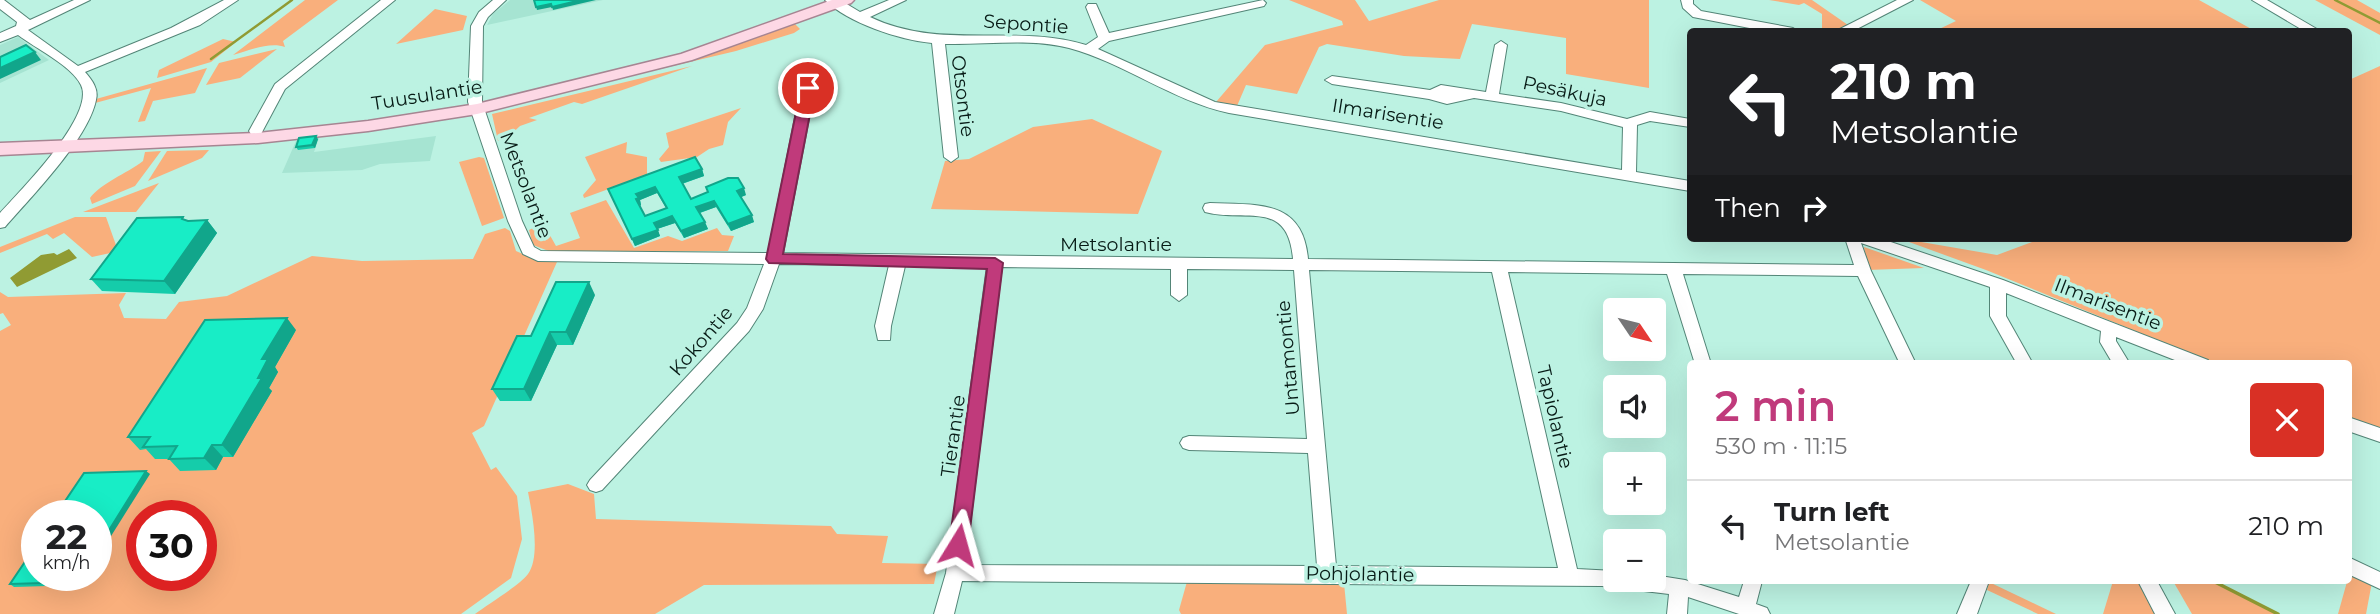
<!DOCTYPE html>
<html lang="en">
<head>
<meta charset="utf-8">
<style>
  body { margin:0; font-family:Montserrat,sans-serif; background:#f2f2f2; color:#202124; height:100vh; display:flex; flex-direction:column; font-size:26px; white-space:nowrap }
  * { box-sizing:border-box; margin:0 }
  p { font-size:23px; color:#757577 }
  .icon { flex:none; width:38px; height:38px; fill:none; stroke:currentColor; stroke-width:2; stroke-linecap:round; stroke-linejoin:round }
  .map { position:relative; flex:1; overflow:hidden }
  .details { position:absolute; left:1687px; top:360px; width:665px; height:224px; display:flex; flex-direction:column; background:#fff; border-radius:7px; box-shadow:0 7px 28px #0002 }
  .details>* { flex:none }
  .banner { position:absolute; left:1687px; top:28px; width:665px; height:214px; border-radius:7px; box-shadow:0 7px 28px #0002; background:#202124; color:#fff; overflow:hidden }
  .needle { width:46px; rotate:125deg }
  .tools { position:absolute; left:1603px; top:298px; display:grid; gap:14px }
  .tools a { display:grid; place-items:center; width:63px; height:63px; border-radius:7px; background:#fff; box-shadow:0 7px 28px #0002; font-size:35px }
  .speed { position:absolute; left:21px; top:500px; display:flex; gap:14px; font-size:35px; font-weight:700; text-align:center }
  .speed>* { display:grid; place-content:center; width:91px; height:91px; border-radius:50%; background:#fff; box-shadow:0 7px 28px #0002; line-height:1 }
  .speed small { font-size:18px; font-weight:400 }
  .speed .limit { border:10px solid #d22; background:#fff; color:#111 }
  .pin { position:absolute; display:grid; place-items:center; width:60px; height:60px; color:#fff; margin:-30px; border:4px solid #fff; border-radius:50%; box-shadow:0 2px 7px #0007 }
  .me { position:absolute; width:77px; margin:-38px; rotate:8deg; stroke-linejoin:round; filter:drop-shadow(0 0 5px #0008) }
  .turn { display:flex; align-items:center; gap:24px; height:147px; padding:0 28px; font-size:32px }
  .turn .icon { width:91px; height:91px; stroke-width:2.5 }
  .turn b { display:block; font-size:49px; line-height:60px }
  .then { display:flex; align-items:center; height:66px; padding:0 28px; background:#0003; gap:14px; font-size:26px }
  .round { display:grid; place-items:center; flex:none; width:74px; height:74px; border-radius:7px; background:#f2f2f2 }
  .headline { display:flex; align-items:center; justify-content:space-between; height:119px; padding:0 28px }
  h1 { font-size:42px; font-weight:600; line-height:52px; color:#c03a7b }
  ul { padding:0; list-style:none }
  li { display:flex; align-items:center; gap:21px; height:91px; padding:0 28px; border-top:2px solid #e0e0e0 }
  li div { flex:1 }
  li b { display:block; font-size:26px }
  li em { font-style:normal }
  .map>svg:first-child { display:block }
  .built { fill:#a6e4d2 }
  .green { fill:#f9af7c; fill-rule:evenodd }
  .water { fill:#909b33 }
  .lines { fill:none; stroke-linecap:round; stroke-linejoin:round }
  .stream-far1 { stroke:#909b33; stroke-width:2.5 }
  .stream { stroke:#909b33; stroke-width:3.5 }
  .minor-casing { stroke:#538577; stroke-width:2 }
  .major-casing { stroke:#a68592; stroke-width:3 }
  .minor { fill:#fff; fill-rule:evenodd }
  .major { fill:#fdd8e5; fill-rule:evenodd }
  .wall { fill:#15ccaa; fill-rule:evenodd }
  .shaded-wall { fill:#11a68b }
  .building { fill:#18edc6; stroke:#11a68b; stroke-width:2; fill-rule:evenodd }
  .route { fill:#c03a7b; stroke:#7d2650; stroke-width:2 }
  .labels { text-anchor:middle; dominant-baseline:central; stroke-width:7; stroke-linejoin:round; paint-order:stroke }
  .street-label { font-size:19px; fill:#071b16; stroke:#bcf2e2 }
</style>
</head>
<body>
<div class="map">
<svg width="2380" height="614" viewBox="0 0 2380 614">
  <rect width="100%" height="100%" fill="#bcf2e2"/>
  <g class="built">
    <path d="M 510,0 L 603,0 L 487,25 L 493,14 Z"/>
    <path d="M 18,37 L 49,60 L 0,83 L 0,45 Z"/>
    <path d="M 436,136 L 430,161 L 380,164 L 362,170 L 282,173 L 296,141 L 319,138 L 314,152 Z"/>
  </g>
  <g class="green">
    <path d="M 305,0 L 338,0 L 283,41 L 285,47 C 270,41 247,51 233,55 Z"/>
    <path d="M 1289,0 L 1355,0 L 1369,21 L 1439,0 L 1649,0 L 1649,88 L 1566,74 L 1566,38 L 1472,24 L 1460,59 L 1404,56 L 1327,44 L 1319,47 L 1297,94 L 1246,85 L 1237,106 L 1216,102 L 1265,45 L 1343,25 L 1342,21 Z"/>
    <path d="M 1769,0 L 1812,0 L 1848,25 L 1835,31 L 1822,31 L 1822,14 L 1804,3 L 1799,5 Z"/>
    <path d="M 1920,0 L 2199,0 L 2255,31 L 1935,31 L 1956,21 Z"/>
    <path d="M 2315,0 L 2357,0 L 2380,13 L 2380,35 Z"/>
    <path d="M 435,9 L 467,16 L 463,30 L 396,44 Z"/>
    <path d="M 794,23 L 800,29 L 794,33 L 736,51 L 580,88 Z"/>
    <path d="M 223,39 L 236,42 L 211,62 L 157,78 L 159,70 Z"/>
    <path d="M 277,49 L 240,78 L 206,85 L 219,63 Z"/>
    <path d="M 692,66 L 582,104 L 574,102 L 529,118 L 537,120 L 520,126 L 505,140 L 498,141 L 492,114 Z"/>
    <path d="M 2380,66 L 2380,429 L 2349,417 L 2348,364 L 2216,364 L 1986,270 L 1898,238 L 1997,255 L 2043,238 L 2348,238 L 2349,80 Z"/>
    <path d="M 207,68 L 195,93 L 153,101 L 145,121 L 138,122 L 151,88 L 95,103 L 96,99 Z"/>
    <path d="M 741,108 L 728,122 L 723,145 L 709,149 L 697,157 L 661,162 L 659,159 L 669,147 L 666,133 Z"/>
    <path d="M 1092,119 L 1162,151 L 1138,214 L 931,209 L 945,161 L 969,159 L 1033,127 Z"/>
    <path d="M 627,142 L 626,153 L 647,157 L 647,175 L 584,198 L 583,195 L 596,180 L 585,157 Z"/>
    <path d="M 209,150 L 202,158 L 148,181 L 167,151 Z"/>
    <path d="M 161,151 L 135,186 L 92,204 L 90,198 C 101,183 126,174 143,161 L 145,152 Z"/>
    <path d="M 479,157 L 484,158 L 504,218 L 482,226 L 459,162 Z"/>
    <path d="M 159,183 L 136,212 L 83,212 Z"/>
    <path d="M 606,200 L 634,248 L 668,236 L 682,241 L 717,228 L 722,235 L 734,236 L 728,251 L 551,252 L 533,245 L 529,230 L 543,223 L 556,246 L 580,238 L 570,213 Z"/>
    <path d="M 75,217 L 106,217 L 117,248 L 115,252 L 92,257 L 64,233 L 53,239 L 47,234 L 0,253 L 0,247 Z"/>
    <path d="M 505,228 L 510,231 L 516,251 L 541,262 L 557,262 L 484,426 L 472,433 L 491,470 L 496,467 L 517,496 L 522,539 L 511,578 L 461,614 L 0,614 L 0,331 L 11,325 L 3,313 L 0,314 L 0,292 L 8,297 L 126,293 L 119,305 L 124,318 L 166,319 L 179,302 L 227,296 L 312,256 L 362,261 L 473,259 L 485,234 ZM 37,516 L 96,516 L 96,576 L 37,576 ZM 142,516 L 201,516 L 201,576 L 142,576 Z"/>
    <path d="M 1864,247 L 1924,268 L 1867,270 Z"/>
    <path d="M 568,484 L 594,494 L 596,519 L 831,526 L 837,534 L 888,536 L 882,563 L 938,564 L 934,584 L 704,585 L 655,614 L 475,614 C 487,605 520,585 528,574 C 541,556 532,513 528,492 Z"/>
    <path d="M 2350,571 L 2372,582 L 2366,614 L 2338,614 Z"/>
    <path d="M 1188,578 L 1344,583 L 1347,614 L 1181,614 L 1179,610 Z"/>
    <path d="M 2113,581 L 2138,581 L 2157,614 L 2103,614 Z"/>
    <path d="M 2173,581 L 2213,581 L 2278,614 L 2192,614 Z"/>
    <path d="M 1989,582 L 2056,614 L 2038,614 L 1987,590 Z"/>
  </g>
  <path class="water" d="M 69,249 L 77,258 L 17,287 L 10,278 L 41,255 L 54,253 L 57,255 Z"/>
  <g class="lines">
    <g class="stream-far1">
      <path d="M 2335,0 L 2380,23"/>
      <path d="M 211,59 L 292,0"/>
    </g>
    <path class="stream" d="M 2213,581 L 2278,614"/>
    <g class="minor-casing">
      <g id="minor">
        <path d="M 0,0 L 4,0 L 30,20 L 74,0 L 90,0 L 28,30 L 78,66 L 171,28 L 224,0 L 238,0 L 200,25 L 85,72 C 92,80 99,89 96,100 C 88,139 32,196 5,227 L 0,228 L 0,213 C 20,191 96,115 81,85 C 72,66 35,48 18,35 L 0,42 L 0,33 L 16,26 L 17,22 L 0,9 Z"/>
        <path d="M 381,0 L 395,0 L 285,89 L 261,134 L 251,134 L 249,131 L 275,84 Z"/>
        <path d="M 493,0 L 506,0 L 488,17 L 483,26 L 482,102 L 522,221 L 534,247 L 541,251 L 768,253 L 804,72 L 811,68 L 818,72 L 783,253 L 1293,259 C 1288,198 1245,223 1205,212 L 1203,208 L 1205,204 L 1210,203 C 1257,205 1303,199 1308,259 L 1854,265 L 1845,238 L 1879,238 L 2003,280 L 2208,360 L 2210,364 L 2185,364 L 2116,337 L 2116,341 L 2130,364 L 2113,364 L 2100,342 L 2101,331 L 2006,293 L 2006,316 L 2033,364 L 2017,364 L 1990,316 L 1990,287 L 1861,243 L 1871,271 L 1916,364 L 1900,364 L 1858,276 L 1683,274 L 1711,364 L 1695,364 L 1667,274 L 1508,272 L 1577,569 L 1615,571 L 1615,579 L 1654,579 L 1654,575 L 1685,580 L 1739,597 L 1744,581 L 1762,581 L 1756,604 L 1767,608 L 1770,614 L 1739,614 L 1688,597 L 1687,614 L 1667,614 L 1669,594 L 1602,586 L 962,581 L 954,614 L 934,614 L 946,573 L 987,266 L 905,266 L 891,326 L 890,340 L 878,340 L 875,326 L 889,265 L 779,264 L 763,309 L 749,331 L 602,490 L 596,492 L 590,490 L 587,485 L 590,480 L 737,323 L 747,308 L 764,264 L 538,261 L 523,254 L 508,221 L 468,102 L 471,26 L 479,12 ZM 1002,267 L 1171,269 L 1171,295 L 1179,301 L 1187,295 L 1187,269 L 1294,270 L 1307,439 L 1189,436 L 1183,438 L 1180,443 L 1183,448 L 1189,450 L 1308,453 L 1317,566 L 965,565 ZM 1309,270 L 1492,272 L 1558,568 L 1336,566 Z"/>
        <path d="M 825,0 L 840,0 L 860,12 L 889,0 L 906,0 L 870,17 C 941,51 1013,23 1086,45 L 1098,37 L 1086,7 L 1088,4 L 1096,4 L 1109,33 L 1263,0 L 1266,3 L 1264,6 L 1109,41 L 1098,49 L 1215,102 L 1622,170 L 1623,127 L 1561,111 L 1474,98 L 1447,104 L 1429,99 L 1332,84 L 1325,80 L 1332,76 L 1430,90 L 1441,85 L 1486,92 L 1495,45 L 1501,41 L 1507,45 L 1499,94 L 1561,103 L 1627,119 L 1650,112 L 1690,119 L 1690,127 L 1650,121 L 1637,125 L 1636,172 L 1690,181 L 1690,191 L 1229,113 C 1173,101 1124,63 1069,48 C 1029,38 986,45 945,44 L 958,157 L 951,162 L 944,157 L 932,43 C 900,40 848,23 825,0 Z"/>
        <path d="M 1681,0 L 1693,0 L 1693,4 L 1701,11 L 1793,28 L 1799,32 L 1770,32 L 1693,17 L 1683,8 Z"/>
        <path d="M 1897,0 L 1913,0 L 1851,32 L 1834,32 Z"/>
        <path d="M 2252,0 L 2267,0 L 2322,32 L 2306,32 Z"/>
        <path d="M 2348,417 L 2380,428 L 2380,442 L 2348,431 Z"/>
        <path d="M 2348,557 L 2380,572 L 2380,589 L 2348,574 Z"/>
        <path d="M 1971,581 L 1989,581 L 1977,614 L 1957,614 Z"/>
        <path d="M 2138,581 L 2157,581 L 2175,614 L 2155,614 Z"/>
      </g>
    </g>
    <g class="major-casing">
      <path id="major" d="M 832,0 L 854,0 L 851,3 L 692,60 L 477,114 L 368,131 L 258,143 L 0,155 L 0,143 L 258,133 L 368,121 L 477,104 L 681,54 Z"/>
    </g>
    <use href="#minor" class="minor"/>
    <use href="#major" class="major"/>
  </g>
  <g class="wall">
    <path d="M 318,139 L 315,148 L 298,150 L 296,147 Z"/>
    <path d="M 702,169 L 704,176 L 682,184 L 691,199 L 708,193 L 706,187 L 746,195 L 741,197 L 754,222 L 731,231 L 716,207 L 700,213 L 708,229 L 684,238 L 675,223 L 657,229 L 660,236 L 635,246 L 608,189 ZM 657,193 L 666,208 L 645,216 L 640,206 L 641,205 L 640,200 Z"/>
    <path d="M 186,220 L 207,220 L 217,233 L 175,294 L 102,291 L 91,279 Z"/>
    <path d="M 595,295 L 573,345 L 557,345 L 531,401 L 500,401 L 492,389 L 531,336 Z"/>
    <path d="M 296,330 L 275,367 L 278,372 L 269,388 L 272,391 L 233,457 L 223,457 L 216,470 L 180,471 L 169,459 L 155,459 L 146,449 L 140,450 L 128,437 Z"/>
    <path d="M 86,576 L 80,585 L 14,587 L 10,584 Z"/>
  </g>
  <g class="shaded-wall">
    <path d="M 581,0 L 596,0 L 553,10 L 552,7 L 537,10 L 536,7 L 551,4 Z"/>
    <path d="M 35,52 L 41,60 L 0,79 L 0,68 Z"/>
    <path d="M 316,136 L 318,139 L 315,148 L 312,145 Z"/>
    <path d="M 702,169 L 704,176 L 681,184 L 679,177 Z"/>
    <path d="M 655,187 L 657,193 L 640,200 L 641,205 L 639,206 L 636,199 L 636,194 Z"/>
    <path d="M 744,188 L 746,195 L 739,198 L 737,191 Z"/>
    <path d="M 714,201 L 716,207 L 699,213 L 696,207 Z"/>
    <path d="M 752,215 L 754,222 L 731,231 L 728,224 Z"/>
    <path d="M 672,216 L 675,223 L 657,229 L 654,223 Z"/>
    <path d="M 207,220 L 217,233 L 175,294 L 164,281 Z"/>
    <path d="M 705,222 L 708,229 L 684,238 L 681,231 Z"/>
    <path d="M 658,230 L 660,236 L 635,246 L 632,239 Z"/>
    <path d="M 589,282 L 595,295 L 573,345 L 566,332 Z"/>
    <path d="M 287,318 L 296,330 L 275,367 L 278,372 L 269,388 L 272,391 L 233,457 L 222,445 L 258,378 L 262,359 Z"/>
    <path d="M 550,332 L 557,345 L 531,401 L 524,389 Z"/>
    <path d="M 212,445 L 223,457 L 216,470 L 204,458 Z"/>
    <path d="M 146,471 L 150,474 L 96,560 L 96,551 Z"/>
    <path d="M 81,576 L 86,576 L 80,585 L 77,582 Z"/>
  </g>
  <g class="building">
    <path d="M 534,0 L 581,0 L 552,7 L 551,4 L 536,7 Z"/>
    <path d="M 26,45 L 35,52 L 0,68 L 0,57 Z"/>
    <path d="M 316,136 L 312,145 L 296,147 L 299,138 Z"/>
    <path d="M 695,157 L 702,169 L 679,177 L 691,199 L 708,192 L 706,187 L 728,178 L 738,178 L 744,188 L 737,191 L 752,215 L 728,224 L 714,201 L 696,207 L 705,222 L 681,231 L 672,216 L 654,223 L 658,230 L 632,239 L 608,189 ZM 655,187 L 667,208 L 645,216 L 636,199 L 639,198 L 636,194 Z"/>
    <path d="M 183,217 L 182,219 L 188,221 L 207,220 L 164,281 L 91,279 L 137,218 Z"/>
    <path d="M 556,282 L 589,282 L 566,332 L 550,332 L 524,389 L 492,389 L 517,336 L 531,336 Z"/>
    <path d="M 287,318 L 262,359 L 268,359 L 258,378 L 262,378 L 222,445 L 212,445 L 204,458 L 169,459 L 177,446 L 143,447 L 150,437 L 128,437 L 205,320 Z"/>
    <path d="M 146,471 L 96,551 L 96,516 L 55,516 L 84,473 Z"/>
    <path d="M 37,544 L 37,576 L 81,576 L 77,582 L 10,584 Z"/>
  </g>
  <path class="route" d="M 808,83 L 815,88 L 783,254 L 995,258 L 1003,263 L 968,545 L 965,551 L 958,553 L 952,551 L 949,545 L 987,269 L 769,263 L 766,259 L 801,88 Z"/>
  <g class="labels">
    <g class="street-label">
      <text transform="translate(1026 24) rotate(4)">Sepontie</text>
      <text transform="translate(1565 91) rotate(12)">Pesäkuja</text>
      <text transform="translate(427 95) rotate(-9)">Tuusulantie</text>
      <text transform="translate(963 96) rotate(83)">Otsontie</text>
      <text transform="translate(1388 114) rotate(9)">Ilmarisentie</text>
      <text transform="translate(526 185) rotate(69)">Metsolantie</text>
      <text x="1116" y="244">Metsolantie</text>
      <text transform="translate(2108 304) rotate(21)">Ilmarisentie</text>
      <text transform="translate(701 341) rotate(-49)">Kokontie</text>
      <text transform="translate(1288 358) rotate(-95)">Untamontie</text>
      <text transform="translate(1555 417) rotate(77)">Tapiolantie</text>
      <text transform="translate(953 436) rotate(-82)">Tierantie</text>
      <text transform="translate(1360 574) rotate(1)">Pohjolantie</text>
    </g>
  </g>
</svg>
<div class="tools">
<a><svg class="needle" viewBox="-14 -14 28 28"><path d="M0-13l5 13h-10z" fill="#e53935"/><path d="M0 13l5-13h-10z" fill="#757577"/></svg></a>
<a><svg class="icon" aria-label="sound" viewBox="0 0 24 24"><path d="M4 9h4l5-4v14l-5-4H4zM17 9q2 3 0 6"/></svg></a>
<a>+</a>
<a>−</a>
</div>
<div class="speed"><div>22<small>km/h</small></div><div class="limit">30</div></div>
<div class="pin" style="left:808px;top:88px;background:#d93025"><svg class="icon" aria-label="arrive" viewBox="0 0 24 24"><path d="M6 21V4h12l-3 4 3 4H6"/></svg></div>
<svg class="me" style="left:958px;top:545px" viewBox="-20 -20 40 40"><path d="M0-17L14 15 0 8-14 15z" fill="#c03a7b" stroke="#fff" stroke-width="4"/></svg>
<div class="banner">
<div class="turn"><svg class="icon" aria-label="left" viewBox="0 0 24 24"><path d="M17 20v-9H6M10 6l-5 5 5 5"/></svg><div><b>210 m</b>Metsolantie</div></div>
<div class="then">Then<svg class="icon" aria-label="right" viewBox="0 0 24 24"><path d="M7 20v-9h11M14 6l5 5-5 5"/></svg></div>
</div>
<section class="details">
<div class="headline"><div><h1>2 min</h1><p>530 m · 11:15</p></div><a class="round" style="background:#d93025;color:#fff"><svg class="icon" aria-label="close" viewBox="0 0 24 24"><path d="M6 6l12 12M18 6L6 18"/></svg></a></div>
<ul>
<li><svg class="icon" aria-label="left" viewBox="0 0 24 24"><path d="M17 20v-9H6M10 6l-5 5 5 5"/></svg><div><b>Turn left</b><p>Metsolantie</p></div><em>210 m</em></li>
</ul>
</section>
</div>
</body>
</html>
